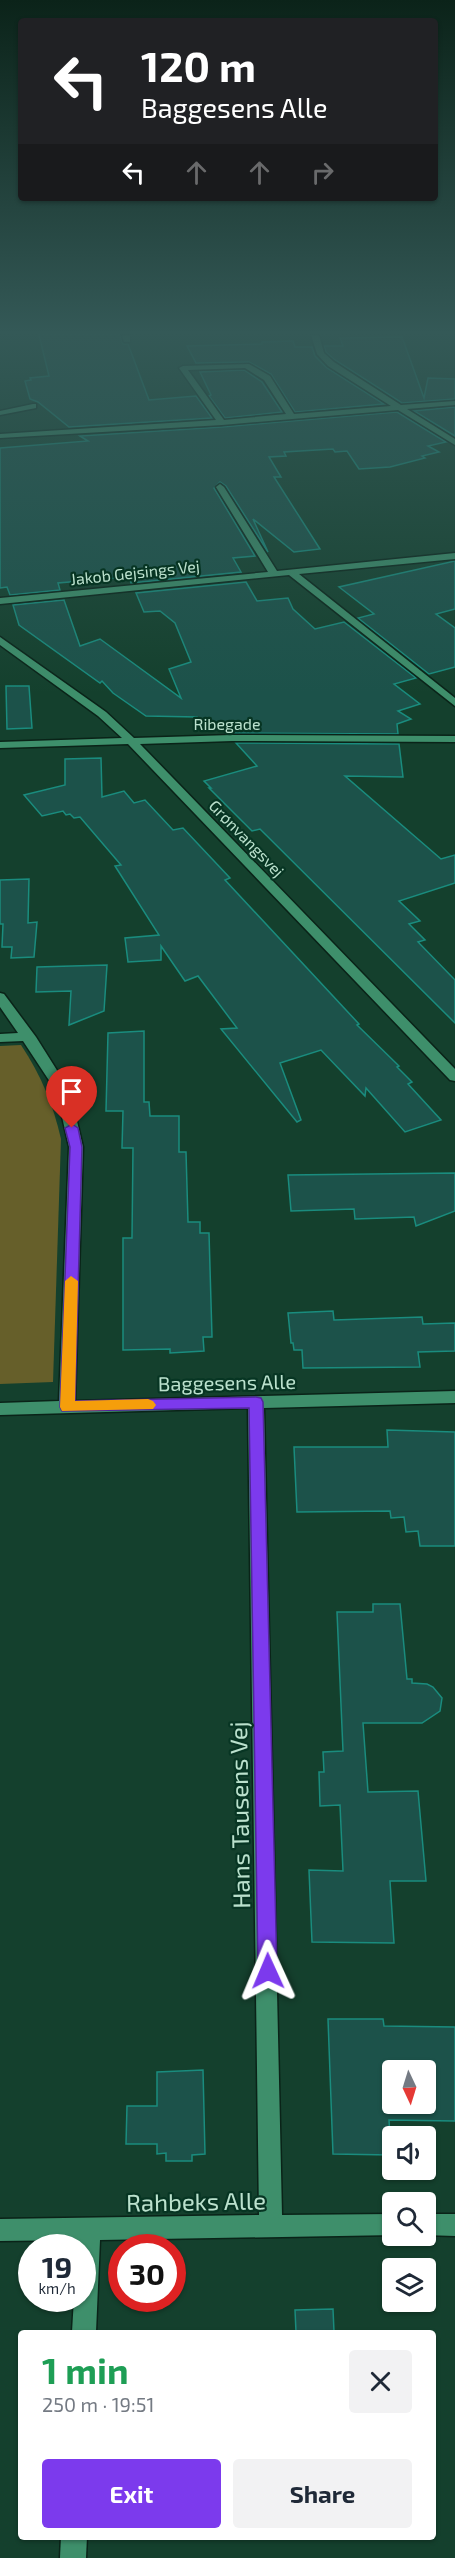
<!DOCTYPE html>
<html lang="en">
<head>
<meta charset="utf-8">
<style>
  body { margin:0; font-family:"Exo 2",sans-serif; background:#f2f2f3; color:#1f2937; height:100vh; display:flex; flex-direction:column; font-size:22px; white-space:nowrap }
  * { box-sizing:border-box; margin:0 }
  p { font-size:20px; color:#747a83 }
  .icon { flex:none; width:33px; height:33px; fill:none; stroke:currentColor; stroke-width:2; stroke-linecap:round; stroke-linejoin:round }
  .map { position:relative; flex:1; overflow:hidden }
  .details { position:absolute; left:18px; top:2330px; width:418px; height:210px; display:flex; flex-direction:column; background:#fff; border-radius:6px; box-shadow:0 2px 4px #0004 }
  .details>* { flex:none }
  .hud { position:absolute; left:18px; top:18px; width:420px; height:183px; border-radius:6px; box-shadow:0 2px 4px #0004; background:#202124; color:#fff; overflow:hidden }
  .needle { width:39px; rotate:176deg }
  .buttons { position:absolute; left:382px; top:2060px; display:grid; gap:12px }
  .buttons a { display:grid; place-items:center; width:54px; height:54px; border-radius:6px; background:#fff; box-shadow:0 2px 4px #0004; font-size:30px }
  .speed { position:absolute; left:18px; top:2234px; display:flex; gap:12px; font-size:30px; font-weight:700; text-align:center }
  .speed>* { display:grid; place-content:center; width:78px; height:78px; border-radius:50%; background:#fff; box-shadow:0 2px 4px #0004; line-height:1 }
  .speed small { font-size:15px; font-weight:400 }
  .speed .limit { border:9px solid #d22; background:#fff; color:#111 }
  .pin { position:absolute; display:grid; place-items:center; width:51px; height:51px; color:#fff; margin:-62px -26px; border-radius:50% 50% 50% 0; rotate:-45deg; box-shadow:0 0 6px #0007 }
  .pin .icon { rotate:45deg }
  .me { position:absolute; width:66px; margin:-33px; rotate:359deg; stroke-linejoin:round; filter:drop-shadow(0 0 4px #0008) }
  .turn { display:flex; align-items:center; gap:21px; height:126px; padding:0 24px; font-size:27px }
  .turn .icon { width:78px; height:78px; stroke-width:2.5 }
  .turn b { display:block; font-size:42px; line-height:51px }
  .lanes { display:flex; align-items:center; height:57px; padding:0 24px; background:#0003; justify-content:center; gap:30px; direction:ltr }
  .lanes .off { opacity:.35 }
  .round { display:grid; place-items:center; flex:none; width:63px; height:63px; border-radius:6px; background:#f2f2f3 }
  .headline { display:flex; align-items:center; justify-content:space-between; height:102px; padding:0 24px }
  h1 { font-size:36px; font-weight:700; line-height:45px; color:#1e9e55 }
  .action { display:flex; gap:12px; margin-top:auto; padding:12px 24px }
  .action a { flex:1; height:69px; border-radius:6px; background:#7c3aed; color:#fff; font-size:24px; font-weight:700; line-height:69px; text-align:center }
  .action a+a { background:#f2f2f3; color:#1f2937 }
  .map>svg:first-child { display:block }
  .green { fill:#665f2a }
  .building { fill:#1c524a; stroke:#1a8c7e; stroke-width:1.5; fill-rule:evenodd }
  .lines { fill:none; stroke-linecap:round; stroke-linejoin:round }
  .minor-casing { stroke:#0a2318; stroke-width:3 }
  .minor { fill:#3e8f6b; fill-rule:evenodd }
  .route { fill:#7c3aed; stroke:#51269a; stroke-width:1.5 }
  .slow { fill:#f59e0b }
  .labels { text-anchor:middle; dominant-baseline:central; stroke-width:4.5; stroke-linejoin:round; paint-order:stroke }
  .far-street-label { font-size:16px; fill:#bbe1cd; stroke:#073523 }
  .street-label { font-size:20px; fill:#bbe1cd; stroke:#073523 }
  .near-street-label { font-size:24px; fill:#bbe1cd; stroke:#073523 }
</style>
</head>
<body>
<div class="map">
<svg width="455" height="2558" viewBox="0 0 455 2558">
  <rect width="100%" height="100%" fill="#14402d"/>
  <path class="green" d="M 21,1045 C 41,1075 53,1104 61,1139 L 53,1382 L 0,1384 L 0,1046 Z"/>
  <g class="building">
    <path d="M 39,335 L 120,335 L 123,344 L 128,344 L 149,400 L 196,396 L 212,418 L 69,427 L 38,402 L 30,399 L 25,381 L 31,380 L 30,378 L 49,376 Z"/>
    <path d="M 402,337 L 424,398 L 428,378 L 455,379 L 455,399 L 402,403 L 335,360 L 326,352 L 324,346 L 343,346 L 340,338 Z"/>
    <path d="M 293,341 L 295,347 L 312,347 L 315,356 L 327,368 L 384,404 L 295,412 L 271,374 L 249,362 L 196,363 L 187,346 L 262,344 L 262,342 Z"/>
    <path d="M 244,370 L 262,382 L 282,412 L 225,418 L 209,396 L 211,395 L 200,372 Z"/>
    <path d="M 455,407 L 455,436 L 414,411 Z"/>
    <path d="M 397,412 L 446,442 L 428,446 L 439,452 L 422,456 L 425,458 L 390,467 L 359,469 L 347,451 L 335,452 L 333,449 L 284,452 L 286,456 L 269,457 L 281,477 L 274,477 L 320,549 L 294,552 L 253,519 L 268,552 L 226,486 L 220,482 L 214,488 L 255,556 L 233,558 L 241,572 L 131,583 L 129,577 L 58,583 L 60,590 L 10,595 L 7,587 L 0,588 L 0,448 L 88,441 L 80,436 L 222,427 Z"/>
    <path d="M 455,561 L 455,609 L 436,614 L 455,628 L 455,667 L 429,674 L 358,618 L 374,614 L 339,587 Z"/>
    <path d="M 246,582 L 257,601 L 288,598 L 293,609 L 315,629 L 344,622 L 416,678 L 394,684 L 420,704 L 398,711 L 411,719 L 397,724 L 398,734 L 226,733 L 215,722 L 196,722 L 197,717 L 146,716 L 113,693 L 102,681 L 100,683 L 19,625 L 13,605 L 64,600 L 80,646 L 100,639 L 181,698 L 169,669 L 191,662 L 175,623 L 160,611 L 144,612 L 136,593 Z"/>
    <path d="M 6,686 L 29,686 L 32,728 L 7,729 Z"/>
    <path d="M 236,743 L 399,744 L 403,777 L 345,776 L 441,859 L 455,855 L 455,883 L 399,901 L 420,921 L 409,924 L 425,940 L 418,942 L 455,980 L 455,1023 L 260,829 L 252,831 L 209,788 L 211,788 L 204,781 L 257,766 Z"/>
    <path d="M 101,758 L 102,797 L 124,791 L 134,803 L 145,800 L 173,830 L 183,828 L 230,878 L 225,880 L 359,1024 L 357,1025 L 399,1066 L 397,1067 L 412,1082 L 408,1084 L 441,1120 L 405,1132 L 366,1088 L 365,1096 L 321,1050 L 280,1063 L 301,1120 L 297,1122 L 221,1029 L 237,1028 L 198,976 L 185,981 L 161,946 L 161,960 L 128,962 L 125,938 L 159,935 L 115,866 L 121,865 L 80,817 L 74,818 L 70,814 L 66,815 L 63,811 L 42,816 L 24,795 L 65,785 L 65,759 Z"/>
    <path d="M 29,879 L 28,923 L 37,922 L 34,957 L 11,958 L 12,947 L 2,947 L 3,924 L 0,924 L 0,880 Z"/>
    <path d="M 107,965 L 104,1011 L 69,1025 L 71,991 L 36,992 L 37,967 Z"/>
    <path d="M 144,1031 L 144,1102 L 149,1102 L 150,1116 L 179,1116 L 179,1152 L 186,1152 L 188,1222 L 200,1222 L 200,1233 L 209,1233 L 212,1337 L 203,1337 L 204,1351 L 170,1353 L 170,1349 L 123,1350 L 123,1238 L 132,1238 L 133,1148 L 122,1148 L 123,1111 L 106,1111 L 108,1033 Z"/>
    <path d="M 455,1173 L 455,1211 L 416,1226 L 414,1217 L 355,1219 L 354,1209 L 291,1211 L 288,1175 Z"/>
    <path d="M 333,1311 L 334,1320 L 422,1317 L 423,1324 L 455,1323 L 455,1351 L 418,1352 L 420,1367 L 303,1368 L 302,1350 L 294,1350 L 293,1343 L 291,1343 L 288,1313 Z"/>
    <path d="M 387,1430 L 455,1432 L 455,1546 L 420,1546 L 418,1531 L 406,1532 L 404,1517 L 391,1518 L 390,1511 L 297,1512 L 294,1447 L 388,1447 Z"/>
    <path d="M 373,1604 L 400,1604 L 407,1679 L 412,1679 L 412,1683 L 427,1684 L 433,1687 L 442,1698 L 440,1711 L 422,1723 L 363,1723 L 368,1792 L 418,1791 L 426,1881 L 390,1881 L 394,1943 L 312,1942 L 309,1870 L 343,1871 L 340,1805 L 320,1806 L 319,1772 L 324,1772 L 323,1752 L 343,1751 L 337,1612 L 373,1612 Z"/>
    <path d="M 328,2019 L 383,2019 L 384,2026 L 455,2027 L 455,2121 L 389,2120 L 391,2155 L 333,2154 ZM 393,2070 L 426,2070 L 426,2103 L 393,2103 Z"/>
    <path d="M 203,2070 L 205,2154 L 192,2155 L 192,2161 L 166,2161 L 166,2153 L 157,2154 L 157,2144 L 126,2144 L 127,2106 L 157,2106 L 157,2072 Z"/>
    <path d="M 333,2309 L 334,2332 L 296,2332 L 295,2310 Z"/>
  </g>
  <g class="lines">
    <g class="minor-casing">
      <g id="minor">
        <path d="M 122,335 L 130,335 L 130,342 L 124,342 Z"/>
        <path d="M 311,335 L 319,335 L 324,353 L 334,362 L 401,405 L 455,401 L 455,405 L 407,409 L 455,439 L 455,445 L 398,410 L 222,425 L 0,438 L 0,434 L 216,420 L 179,368 L 183,366 L 249,364 L 270,376 L 294,414 L 391,406 L 328,366 L 317,354 ZM 245,368 L 264,380 L 286,414 L 224,420 L 188,370 Z"/>
        <path d="M 33,404 L 36,404 L 36,408 L 0,415 L 0,411 Z"/>
        <path d="M 220,484 L 224,487 L 277,571 L 455,553 L 455,559 L 299,574 L 455,698 L 455,706 L 289,575 L 0,604 L 0,598 L 268,572 L 216,487 Z"/>
        <path d="M 0,637 L 106,712 L 134,738 L 232,735 L 455,736 L 455,742 L 232,741 L 140,744 L 455,1069 L 455,1081 L 450,1080 L 128,744 L 0,748 L 0,742 L 122,738 L 98,716 L 0,645 Z"/>
        <path d="M 0,993 L 4,994 L 36,1037 L 70,1091 L 83,1147 L 75,1401 L 455,1391 L 455,1403 L 264,1408 L 282,2215 L 393,2214 L 393,2235 L 396,2235 L 100,2240 L 96,2332 L 72,2332 L 74,2298 L 82,2298 L 82,2247 L 77,2247 L 77,2240 L 0,2241 L 0,2219 L 259,2215 L 248,1408 L 0,1415 L 0,1403 L 59,1401 L 69,1147 L 56,1091 L 23,1041 L 0,1042 L 0,1034 L 18,1033 L 0,1007 Z"/>
        <path d="M 426,2214 L 455,2214 L 455,2236 L 423,2235 L 426,2235 Z"/>
        <path d="M 61,2536 L 87,2536 L 86,2558 L 60,2558 Z"/>
      </g>
    </g>
    <use href="#minor" class="minor"/>
  </g>
  <linearGradient id="sky" x2="0" y2="1"><stop stop-color="#0b2319"/><stop offset="0.48" stop-color="#345957"/><stop offset="1" stop-color="#345957" stop-opacity="0"/></linearGradient>
  <rect width="455" height="693" fill="url(#sky)"/>
  <path class="route" d="M 72,1124 L 78,1128 L 82,1147 L 75,1401 L 256,1397 L 261,1398 L 263,1402 L 277,1971 L 274,1978 L 268,1980 L 261,1978 L 258,1971 L 249,1408 L 62,1411 L 60,1407 L 70,1147 L 65,1128 Z"/>
  <path class="slow" d="M 71,1276 L 78,1281 L 75,1401 L 148,1399 L 153,1401 L 156,1405 L 153,1409 L 62,1411 L 60,1407 L 65,1281 Z"/>
  <g class="labels">
    <g class="far-street-label">
      <text transform="translate(135 572) rotate(-6)">Jakob Gejsings Vej</text>
      <text x="227" y="723">Ribegade</text>
      <text transform="translate(247 838) rotate(46)">Grønvangsvej</text>
    </g>
    <g class="street-label">
      <text transform="translate(227 1382) rotate(-1)">Baggesens Alle</text>
    </g>
    <g class="near-street-label">
      <text transform="translate(239 1815) rotate(-91)">Hans Tausens Vej</text>
      <text transform="translate(196 2201) rotate(-1)">Rahbeks Alle</text>
    </g>
  </g>
</svg>
<div class="buttons">
<a><svg class="needle" viewBox="-14 -14 28 28"><path d="M0-13l5 13h-10z" fill="#e53935"/><path d="M0 13l5-13h-10z" fill="#747a83"/></svg></a>
<a><svg class="icon" aria-label="sound" viewBox="0 0 24 24"><path d="M4 9h4l5-4v14l-5-4H4zM17 9q2 3 0 6"/></svg></a>
<a><svg class="icon" aria-label="search" viewBox="0 0 24 24"><circle cx="10" cy="10" r="6"/><path d="M15 15l6 6"/></svg></a>
<a><svg class="icon" aria-label="layers" viewBox="0 0 24 24"><path d="M12 4l9 5-9 5-9-5zM3 14l9 5 9-5"/></svg></a>
</div>
<div class="speed"><div>19<small>km/h</small></div><div class="limit">30</div></div>
<div class="pin" style="left:72px;top:1128px;background:#d93025"><svg class="icon" aria-label="arrive" viewBox="0 0 24 24"><path d="M6 21V4h12l-3 4 3 4H6"/></svg></div>
<svg class="me" style="left:268px;top:1971px" viewBox="-20 -20 40 40"><path d="M0-17L14 15 0 8-14 15z" fill="#7c3aed" stroke="#fff" stroke-width="4"/></svg>
<div class="hud">
<div class="turn"><svg class="icon" aria-label="left" viewBox="0 0 24 24"><path d="M17 20v-9H6M10 6l-5 5 5 5"/></svg><div><b>120 m</b>Baggesens Alle</div></div>
<div class="lanes"><svg class="icon" aria-label="left" viewBox="0 0 24 24"><path d="M17 20v-9H6M10 6l-5 5 5 5"/></svg><svg class="icon off" aria-label="ahead" viewBox="0 0 24 24"><path d="M12 20V5M6 11l6-6 6 6"/></svg><svg class="icon off" aria-label="ahead" viewBox="0 0 24 24"><path d="M12 20V5M6 11l6-6 6 6"/></svg><svg class="icon off" aria-label="right" viewBox="0 0 24 24"><path d="M7 20v-9h11M14 6l5 5-5 5"/></svg></div>
</div>
<section class="details">
<div class="headline"><div><h1>1 min</h1><p>250 m · 19:51</p></div><a class="round"><svg class="icon" aria-label="close" viewBox="0 0 24 24"><path d="M6 6l12 12M18 6L6 18"/></svg></a></div>
<div class="action"><a>Exit</a><a>Share</a></div>
</section>
</div>
</body>
</html>
